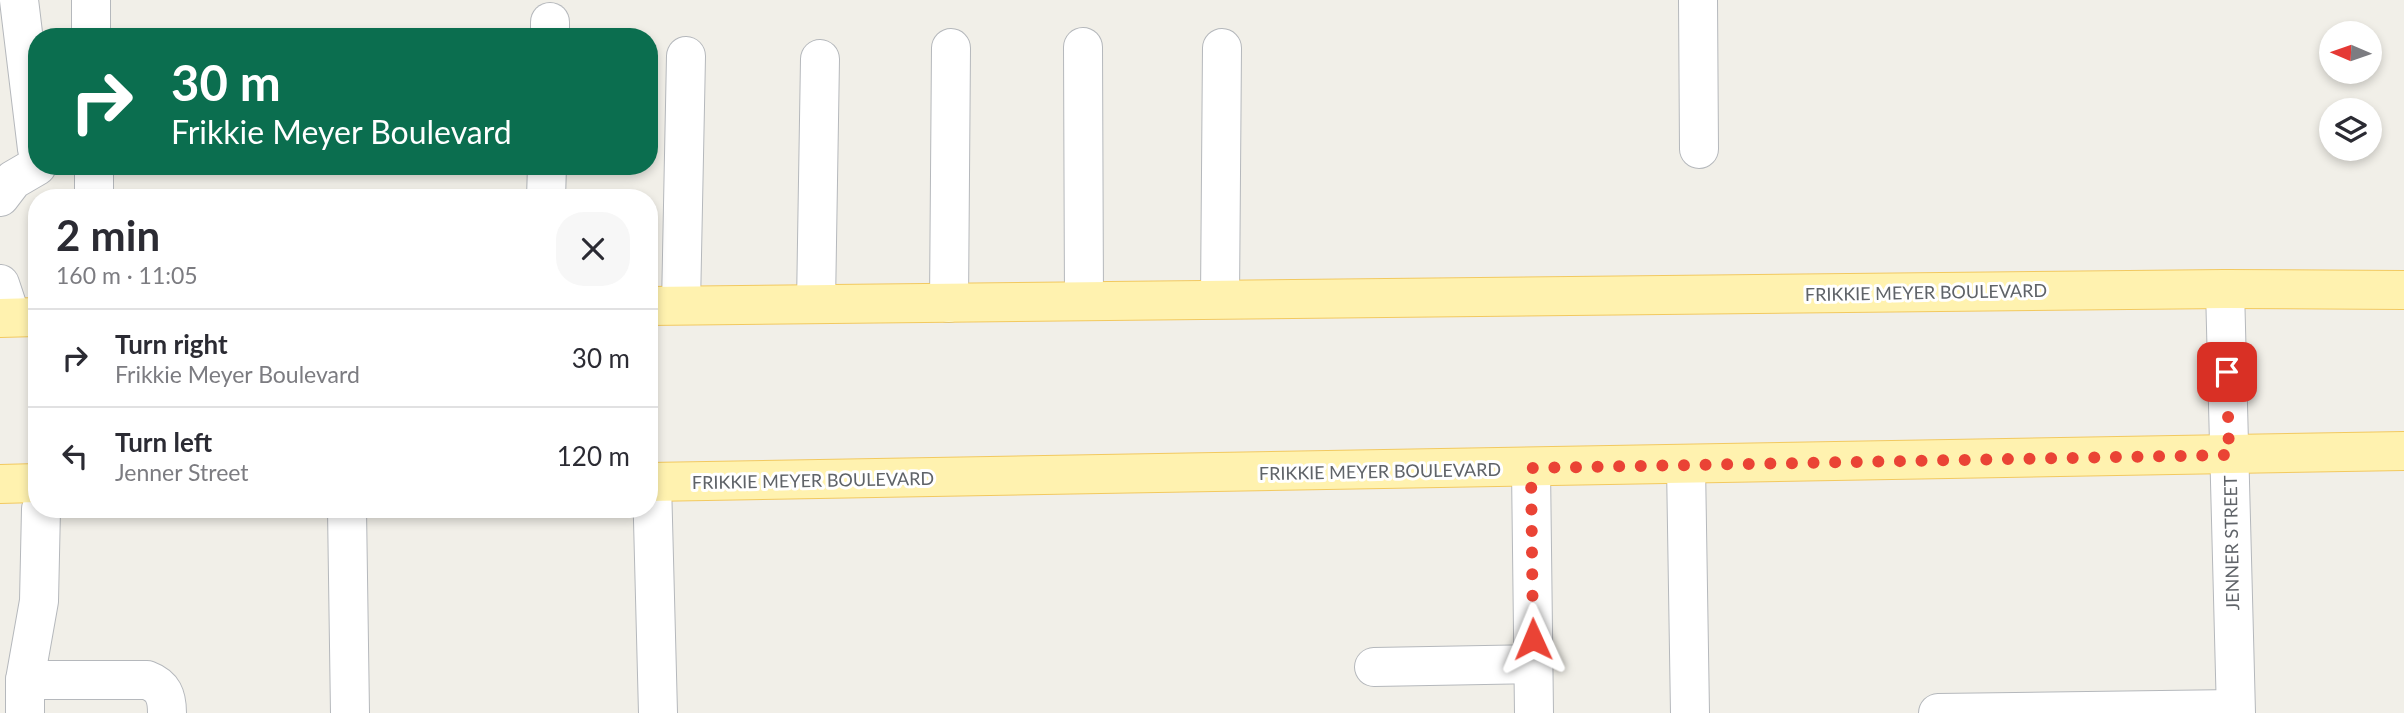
<!DOCTYPE html>
<html lang="en">
<head>
<meta charset="utf-8">
<style>
  body { margin:0; font-family:Lato,sans-serif; background:#f7f7f7; color:#2b2b33; height:100vh; display:flex; flex-direction:column; font-size:26px; white-space:nowrap }
  * { box-sizing:border-box; margin:0 }
  p { font-size:23px; color:#7c7c81 }
  .icon { flex:none; width:38px; height:38px; fill:none; stroke:currentColor; stroke-width:2; stroke-linecap:round; stroke-linejoin:round }
  .map { position:relative; flex:1; overflow:hidden }
  .side { position:absolute; left:28px; top:189px; width:630px; height:329px; display:flex; flex-direction:column; background:#fff; border-radius:28px; box-shadow:0 4px 10px #0003 }
  .side>* { flex:none }
  .guide { position:absolute; left:28px; top:28px; width:630px; height:147px; border-radius:28px; box-shadow:0 4px 10px #0003; background:#0b6e4f; color:#fff; overflow:hidden }
  .needle { width:46px; rotate:272deg }
  .tools { position:absolute; left:2319px; top:21px; display:grid; gap:14px }
  .tools a { display:grid; place-items:center; width:63px; height:63px; border-radius:50%; background:#fff; box-shadow:0 4px 10px #0003; font-size:35px }
  .pin { position:absolute; display:grid; place-items:center; width:60px; height:60px; color:#fff; margin:-30px; border-radius:14px; box-shadow:0 4px 10px #0006 }
  .me { position:absolute; width:77px; margin:-38px; rotate:359deg; stroke-linejoin:round; filter:drop-shadow(0 0 5px #0008) }
  .turn { display:flex; align-items:center; gap:24px; height:147px; padding:0 28px; font-size:32px }
  .turn .icon { width:91px; height:91px; stroke-width:2.5 }
  .turn b { display:block; font-size:49px; line-height:60px }
  .round { display:grid; place-items:center; flex:none; width:74px; height:74px; border-radius:28px; background:#f7f7f7 }
  .summary { display:flex; align-items:center; justify-content:space-between; height:119px; padding:0 28px }
  h1 { font-size:42px; font-weight:700; line-height:52px }
  ul { padding:0; list-style:none }
  li { display:flex; align-items:center; gap:21px; height:98px; padding:0 28px; border-top:2px solid #e1e1e2 }
  li div { flex:1 }
  li b { display:block; font-size:26px }
  li em { font-style:normal }
  .map>svg:first-child { display:block }
  .lines { fill:none; stroke-linecap:round; stroke-linejoin:round }
  .minor-casing { stroke:#b5b8bc; stroke-width:40 }
  .major-casing { stroke:#f2c960; stroke-width:40 }
  .minor { stroke:#fff; stroke-width:38 }
  .major { stroke:#fff2af; stroke-width:38 }
  .route { stroke:#ea4335; stroke-width:12; stroke-dasharray:0 21.6 }
  .labels { text-anchor:middle; dominant-baseline:central; stroke-width:6; stroke-linejoin:round; paint-order:stroke }
  .street-label { font-size:18px; fill:#5f6368; stroke:#fff }
</style>
</head>
<body>
<div class="map">
<svg width="2404" height="713" viewBox="0 0 2404 713">
  <rect width="100%" height="100%" fill="#f1efe8"/>
  <g class="lines">
    <g class="minor-casing">
      <g id="minor">
        <path d="M 19,0 L 37,149"/>
        <path d="M 91,0 L 91,37"/>
        <path d="M 1698,0 L 1699,149"/>
        <path d="M 550,37 L 550,22"/>
        <path d="M 1083,47 L 1084,301"/>
        <path d="M 0,197 L 13,180 L 37,166"/>
        <path d="M 94,198 L 94,166"/>
        <path d="M 546,198 L 547,166"/>
        <path d="M 0,284 L 11,317"/>
        <path d="M 2225,289 L 2236,713"/>
        <path d="M 1220,299 L 1222,48"/>
        <path d="M 949,303 L 951,48"/>
        <path d="M 816,304 L 820,59"/>
        <path d="M 681,305 L 686,56"/>
        <path d="M 1686,465 L 1690,713"/>
        <path d="M 1531,468 L 1534,713"/>
        <path d="M 652,482 L 658,713"/>
        <path d="M 347,509 L 350,713"/>
        <path d="M 1374,667 L 1533,664"/>
        <path d="M 25,680 L 147,680 C 163,686 167,696 167,713"/>
        <path d="M 25,713 L 25,680 L 39,601 L 41,509"/>
        <path d="M 1938,713 L 2235,709"/>
      </g>
    </g>
    <g class="major-casing">
      <g id="major">
        <path d="M 649,306 L 2225,289 L 2404,290"/>
        <path d="M 0,318 L 37,317"/>
        <path d="M 649,482 L 2404,451"/>
        <path d="M 0,484 L 37,483"/>
      </g>
    </g>
    <use href="#minor" class="minor"/>
    <use href="#major" class="major"/>
  </g>
  <g class="lines">
    <path class="route" d="M 1533,639 L 1531,468 L 2229,455 L 2227,372"/>
  </g>
  <g class="labels">
    <g class="street-label">
      <text transform="translate(1926 292) rotate(-1)">FRIKKIE MEYER BOULEVARD</text>
      <text transform="translate(1380 471) rotate(-1)">FRIKKIE MEYER BOULEVARD</text>
      <text transform="translate(813 480) rotate(-1)">FRIKKIE MEYER BOULEVARD</text>
      <text transform="translate(2231 543) rotate(-91)">JENNER STREET</text>
    </g>
  </g>
</svg>
<div class="tools">
<a><svg class="needle" viewBox="-14 -14 28 28"><path d="M0-13l5 13h-10z" fill="#e53935"/><path d="M0 13l5-13h-10z" fill="#7c7c81"/></svg></a>
<a><svg class="icon" aria-label="layers" viewBox="0 0 24 24"><path d="M12 4l9 5-9 5-9-5zM3 14l9 5 9-5"/></svg></a>
</div>
<div class="pin" style="left:2227px;top:372px;background:#d93025"><svg class="icon" aria-label="arrive" viewBox="0 0 24 24"><path d="M6 21V4h12l-3 4 3 4H6"/></svg></div>
<svg class="me" style="left:1533px;top:639px" viewBox="-20 -20 40 40"><path d="M0-17L14 15 0 8-14 15z" fill="#ea4335" stroke="#fff" stroke-width="4"/></svg>
<div class="guide">
<div class="turn"><svg class="icon" aria-label="right" viewBox="0 0 24 24"><path d="M7 20v-9h11M14 6l5 5-5 5"/></svg><div><b>30 m</b>Frikkie Meyer Boulevard</div></div>
</div>
<section class="side">
<div class="summary"><div><h1>2 min</h1><p>160 m · 11:05</p></div><a class="round"><svg class="icon" aria-label="close" viewBox="0 0 24 24"><path d="M6 6l12 12M18 6L6 18"/></svg></a></div>
<ul>
<li><svg class="icon" aria-label="right" viewBox="0 0 24 24"><path d="M7 20v-9h11M14 6l5 5-5 5"/></svg><div><b>Turn right</b><p>Frikkie Meyer Boulevard</p></div><em>30 m</em></li>
<li><svg class="icon" aria-label="left" viewBox="0 0 24 24"><path d="M17 20v-9H6M10 6l-5 5 5 5"/></svg><div><b>Turn left</b><p>Jenner Street</p></div><em>120 m</em></li>
</ul>
</section>
</div>
</body>
</html>
